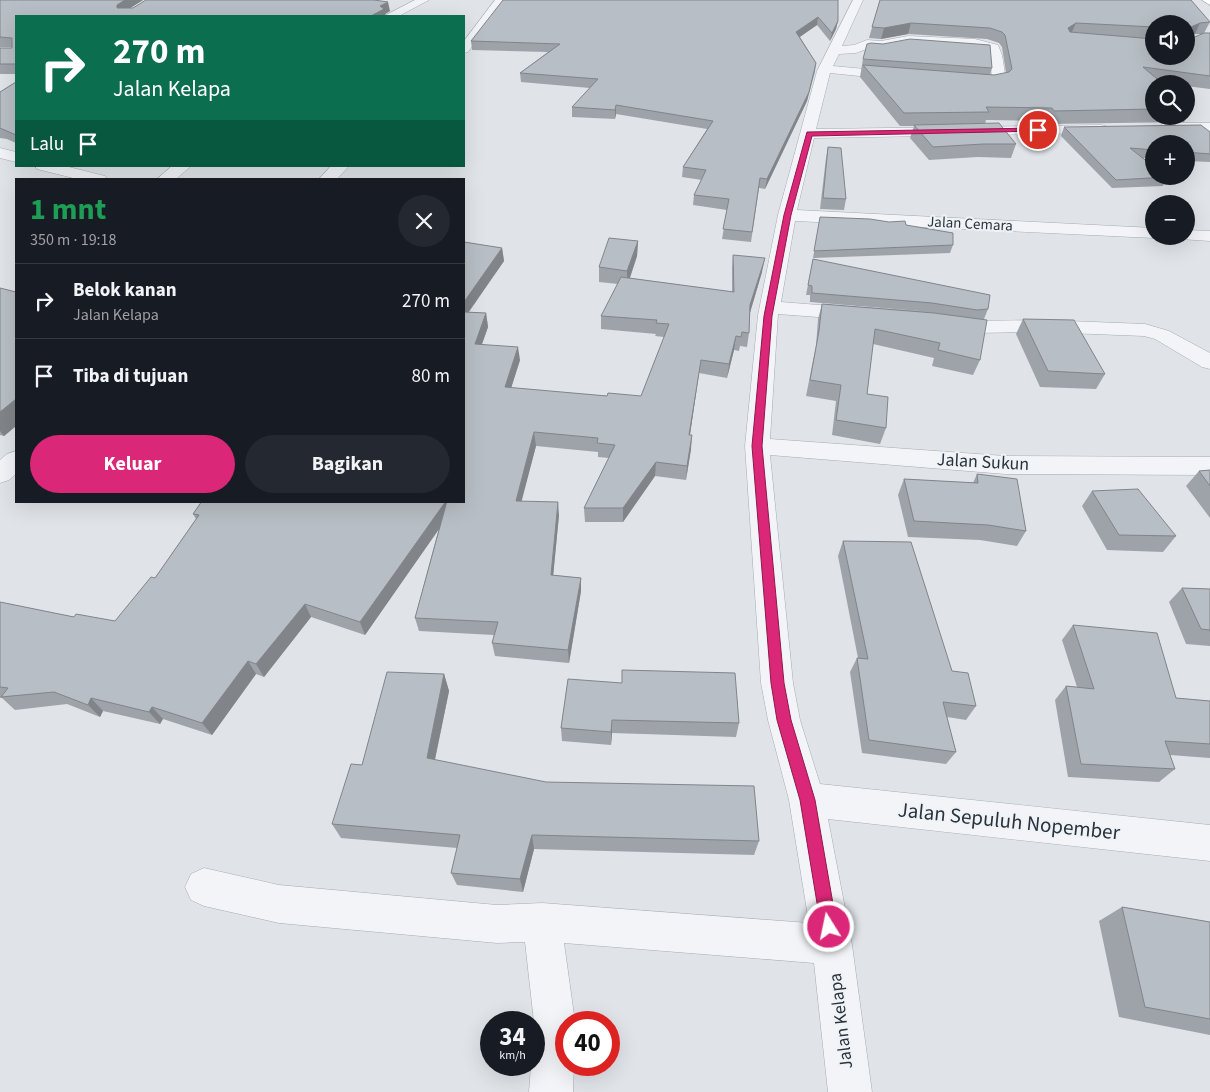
<!DOCTYPE html>
<html lang="id">
<head>
<meta charset="utf-8">
<style>
  body { margin:0; font-family:"Source Sans 3",sans-serif; background:#242831; color:#f1f3f6; height:100vh; display:flex; flex-direction:column; font-size:19px; white-space:nowrap }
  * { box-sizing:border-box; margin:0 }
  p { font-size:16px; color:#9ea1a6 }
  .icon { flex:none; width:28px; height:28px; fill:none; stroke:currentColor; stroke-width:2; stroke-linecap:round; stroke-linejoin:round }
  .map { position:relative; flex:1; overflow:hidden }
  .panel { position:absolute; left:15px; top:178px; width:450px; height:325px; display:flex; flex-direction:column; background:#171b24; border-radius:0px; box-shadow:0 5px 20px #0002 }
  .panel>* { flex:none }
  .top-card { position:absolute; left:15px; top:15px; width:450px; height:152px; border-radius:0px; box-shadow:0 5px 20px #0002; background:#0b6e4f; color:#fff; overflow:hidden }
  .buttons { position:absolute; left:1145px; top:15px; display:grid; gap:10px }
  .buttons a { display:grid; place-items:center; width:50px; height:50px; border-radius:50%; background:#171b24; box-shadow:0 5px 20px #0002; font-size:25px }
  .speed { position:absolute; left:480px; top:1011px; display:flex; gap:10px; font-size:25px; font-weight:700; text-align:center }
  .speed>* { display:grid; place-content:center; width:65px; height:65px; border-radius:50%; background:#171b24; box-shadow:0 5px 20px #0002; line-height:1 }
  .speed small { font-size:12px; font-weight:400 }
  .speed .limit { border:8px solid #d22; background:#fff; color:#111 }
  .pin { position:absolute; display:grid; place-items:center; width:42px; height:42px; color:#fff; margin:-21px; border:2px solid #fff; border-radius:50%; box-shadow:0 1px 5px #0007 }
  .me { position:absolute; width:55px; margin:-28px; rotate:350deg; stroke-linejoin:round; filter:drop-shadow(0 0 4px #0008) }
  .turn { display:flex; align-items:center; gap:18px; height:105px; padding:0 15px; font-size:22px }
  .turn .icon { width:65px; height:65px; stroke-width:2.5 }
  .turn b { display:block; font-size:35px; line-height:42px }
  .then { display:flex; align-items:center; height:48px; padding:0 15px; background:#0003; gap:10px; font-size:19px }
  .round { display:grid; place-items:center; flex:none; width:52px; height:52px; border-radius:26px; background:#242831 }
  .overview { display:flex; align-items:center; justify-content:space-between; height:85px; padding:0 15px }
  h1 { font-size:30px; font-weight:700; line-height:38px; color:#1e9e55 }
  .cta { display:flex; gap:10px; margin-top:auto; padding:10px 15px }
  .cta a { flex:1; height:58px; border-radius:30px; background:#db2777; color:#fff; font-size:20px; font-weight:700; line-height:58px; text-align:center }
  .cta a+a { background:#242831; color:#f1f3f6 }
  ul { padding:0; list-style:none }
  li { display:flex; align-items:center; gap:15px; height:75px; padding:0 15px; border-top:1px solid #363941 }
  li div { flex:1 }
  li b { display:block; font-size:19px }
  li em { font-style:normal }
  .map>svg:first-child { display:block }
  .lines { fill:none; stroke-linecap:round; stroke-linejoin:round }
  .minor-casing { stroke:#a5abb3; stroke-width:1 }
  .major-casing { stroke:#a0a9b4; stroke-width:1 }
  .minor { fill:#f3f4f7; fill-rule:evenodd }
  .major { fill:#fff; fill-rule:evenodd }
  .wall { fill:#9ea3a9; fill-rule:evenodd }
  .shaded-wall { fill:#81858a }
  .building { fill:#b8bec5; stroke:#81858a; fill-rule:evenodd }
  .route { fill:#db2777; stroke:#8e194d }
  .labels { text-anchor:middle; dominant-baseline:central; stroke-width:4; stroke-linejoin:round; paint-order:stroke }
  .far-street-label { font-size:15px; fill:#29333f; stroke:#f0f3f6 }
  .street-label { font-size:18px; fill:#29333f; stroke:#f0f3f6 }
  .near-street-label { font-size:21px; fill:#29333f; stroke:#f0f3f6 }
</style>
</head>
<body>
<div class="map">
<svg width="1210" height="1092" viewBox="0 0 1210 1092">
  <rect width="100%" height="100%" fill="#e0e4e9"/>
  <g class="lines">
    <g class="minor-casing">
      <g id="minor">
        <path d="M 415,0 L 429,0 L 399,16 L 384,16 Z"/>
        <path d="M 495,0 L 506,0 L 468,52 L 464,53 L 464,41 Z"/>
        <path d="M 853,0 L 863,0 L 842,46 L 854,45 L 867,40 L 881,41 L 908,36 L 975,39 L 998,45 L 1002,55 L 1006,80 L 1004,83 L 990,86 L 964,84 L 962,81 L 969,77 L 992,78 L 989,50 L 975,47 L 908,44 L 881,49 L 869,48 L 856,53 L 839,54 L 833,66 L 898,72 L 905,76 L 898,80 L 830,73 L 816,129 L 1101,125 L 1106,126 L 1108,129 L 1106,132 L 1101,133 L 814,138 L 797,210 L 1154,228 L 1154,236 L 1161,236 L 1154,238 L 795,221 L 781,302 L 857,308 L 864,310 L 867,314 L 864,318 L 857,320 L 778,314 L 770,439 L 1005,456 L 1210,457 L 1210,475 L 1005,474 L 770,455 L 793,683 L 800,720 L 820,784 L 1210,825 L 1210,861 L 828,819 L 852,945 L 872,1092 L 828,1092 L 814,963 L 564,943 L 575,1022 L 566,1022 L 566,1065 L 574,1065 L 573,1092 L 529,1092 L 531,1065 L 534,1065 L 534,1022 L 525,942 L 497,943 L 279,923 L 204,906 L 191,900 L 185,887 L 191,874 L 204,868 L 279,885 L 497,905 L 542,903 L 809,923 L 789,800 L 768,720 L 761,683 L 745,446 L 758,315 L 778,215 L 817,71 Z"/>
        <path d="M 1167,123 L 1210,123 L 1210,131 L 1162,130 L 1160,127 L 1162,124 Z"/>
        <path d="M 0,148 L 16,152 L 16,162 L 0,158 Z"/>
        <path d="M 35,166 L 65,166 L 105,176 L 107,179 L 77,179 L 37,169 Z"/>
        <path d="M 172,166 L 191,166 L 176,179 L 157,179 Z"/>
        <path d="M 331,166 L 349,166 L 337,179 L 319,179 Z"/>
        <path d="M 1186,230 L 1210,231 L 1210,241 L 1180,239 L 1178,236 L 1186,236 Z"/>
        <path d="M 950,317 L 973,321 L 1042,320 L 1145,324 L 1169,331 L 1210,353 L 1210,369 L 1202,367 L 1155,339 L 1144,336 L 1042,332 L 973,333 L 943,327 L 940,323 L 943,319 Z"/>
        <path d="M 16,451 L 16,474 L 9,480 L 0,483 L 0,460 L 7,454 Z"/>
      </g>
    </g>
    <g class="major-casing">
      <path id="major" d="M 1202,0 L 1210,0 L 1210,5 Z"/>
    </g>
    <use href="#minor" class="minor"/>
    <use href="#major" class="major"/>
  </g>
  <g class="wall">
    <path d="M 0,0 L 143,0 L 130,8 L 390,11 L 385,14 L 16,16 L 16,74 L 0,74 L 0,48 L 12,48 L 12,47 L 0,47 Z"/>
    <path d="M 838,0 L 838,21 L 836,29 L 830,41 L 817,25 L 800,37 L 816,63 L 815,72 L 807,101 L 765,189 L 759,188 L 751,242 L 722,239 L 727,210 L 693,205 L 694,195 L 702,180 L 682,177 L 683,167 L 707,129 L 616,114 L 615,119 L 572,117 L 572,107 L 590,88 L 521,82 L 520,73 L 548,52 L 472,50 L 471,41 Z"/>
    <path d="M 880,0 L 1210,22 L 1204,33 L 1210,33 L 1210,89 L 1186,86 L 1186,84 L 1172,84 L 1161,82 L 1154,84 L 1154,116 L 1186,116 L 1186,104 L 1191,109 L 1184,122 L 1049,124 L 1047,121 L 986,120 L 985,124 L 1016,144 L 1011,158 L 978,157 L 929,160 L 910,138 L 914,126 L 900,126 L 860,77 L 863,59 L 992,68 L 990,75 L 994,75 L 1006,73 L 1002,47 L 999,43 L 987,39 L 908,34 L 881,39 L 869,38 ZM 1154,24 L 1186,24 L 1154,56 ZM 1195,34 L 1204,34 L 1190,39 L 1190,36 Z"/>
    <path d="M 16,82 L 16,143 L 7,139 L 0,138 L 0,92 Z"/>
    <path d="M 1064,127 L 1210,132 L 1210,162 L 1186,161 L 1186,144 L 1154,144 L 1154,159 L 1143,158 L 1167,177 L 1163,186 L 1112,188 L 1061,136 Z"/>
    <path d="M 828,147 L 846,199 L 844,210 L 820,209 L 826,158 Z"/>
    <path d="M 819,224 L 906,225 L 953,245 L 950,253 L 813,258 Z"/>
    <path d="M 638,241 L 637,256 L 630,278 L 732,292 L 732,268 L 733,255 L 762,272 L 750,313 L 749,333 L 747,347 L 740,346 L 739,351 L 734,350 L 727,378 L 699,373 L 690,435 L 691,449 L 686,480 L 655,476 L 623,522 L 585,522 L 584,508 L 609,458 L 598,457 L 598,452 L 536,446 L 521,501 L 559,515 L 553,575 L 581,578 L 581,591 L 569,663 L 495,656 L 492,643 L 494,635 L 419,631 L 415,618 L 439,528 L 365,635 L 311,617 L 264,677 L 256,674 L 212,735 L 163,719 L 160,724 L 103,711 L 100,717 L 67,704 L 15,710 L 2,698 L 0,698 L 0,602 L 74,617 L 115,621 L 155,578 L 196,519 L 193,514 L 464,501 L 464,242 L 502,248 L 504,261 L 468,312 L 486,313 L 488,327 L 482,344 L 520,360 L 511,388 L 607,396 L 641,396 L 664,337 L 655,336 L 656,334 L 601,329 L 601,316 L 618,284 L 599,282 L 599,267 Z"/>
    <path d="M 813,259 L 988,309 L 984,319 L 980,360 L 973,375 L 932,366 L 934,358 L 873,344 L 867,394 L 886,428 L 880,444 L 832,435 L 836,401 L 806,396 L 816,346 L 818,319 L 822,304 L 931,312 L 810,302 L 810,295 L 806,295 Z"/>
    <path d="M 0,288 L 16,292 L 16,426 L 4,436 L 0,435 Z"/>
    <path d="M 1023,319 L 1105,374 L 1096,389 L 1040,387 L 1016,334 Z"/>
    <path d="M 1210,470 L 1210,518 L 1186,486 L 1199,471 Z"/>
    <path d="M 977,474 L 1026,531 L 1017,546 L 980,540 L 908,537 L 898,495 L 904,479 L 973,483 Z"/>
    <path d="M 1092,491 L 1176,536 L 1163,552 L 1107,550 L 1082,506 Z"/>
    <path d="M 843,541 L 952,671 L 976,706 L 966,720 L 947,717 L 956,752 L 946,764 L 862,753 L 850,672 L 857,658 L 858,658 L 838,556 Z"/>
    <path d="M 1182,588 L 1210,589 L 1210,646 L 1186,644 L 1169,602 Z"/>
    <path d="M 1073,625 L 1176,698 L 1210,701 L 1210,758 L 1170,755 L 1175,769 L 1159,782 L 1068,777 L 1055,700 L 1066,686 L 1077,687 L 1062,640 Z"/>
    <path d="M 444,674 L 449,691 L 435,760 L 759,841 L 754,855 L 534,849 L 523,892 L 457,885 L 451,873 L 457,848 L 341,838 L 332,824 L 362,765 Z"/>
    <path d="M 568,679 L 739,723 L 736,737 L 612,733 L 611,745 L 562,741 L 561,728 Z"/>
    <path d="M 1122,907 L 1210,922 L 1210,1035 L 1119,1017 L 1099,921 Z"/>
  </g>
  <g class="shaded-wall">
    <path d="M 125,0 L 143,0 L 121,14 L 117,8 L 117,5 Z"/>
    <path d="M 388,2 L 390,11 L 385,14 L 386,16 L 371,16 L 380,6 Z"/>
    <path d="M 818,17 L 817,25 L 795,40 L 796,32 Z"/>
    <path d="M 838,21 L 836,29 L 830,41 L 832,33 Z"/>
    <path d="M 911,23 L 908,34 L 881,39 L 884,28 Z"/>
    <path d="M 1076,23 L 1071,34 L 1068,28 Z"/>
    <path d="M 1200,23 L 1195,34 L 1186,38 L 1191,27 Z"/>
    <path d="M 816,63 L 807,101 L 765,189 L 767,179 Z"/>
    <path d="M 616,105 L 616,114 L 615,119 L 615,110 Z"/>
    <path d="M 638,241 L 637,256 L 627,286 L 627,271 Z"/>
    <path d="M 502,248 L 504,261 L 464,319 L 464,302 Z"/>
    <path d="M 765,258 L 762,272 L 748,319 L 750,305 Z"/>
    <path d="M 486,313 L 488,327 L 477,358 L 475,344 Z"/>
    <path d="M 736,336 L 734,350 L 727,378 L 729,364 Z"/>
    <path d="M 518,347 L 520,360 L 507,401 L 505,387 Z"/>
    <path d="M 701,360 L 699,373 L 688,448 L 689,435 Z"/>
    <path d="M 16,399 L 16,426 L 4,436 L 0,431 L 0,412 Z"/>
    <path d="M 534,432 L 536,446 L 518,515 L 516,501 Z"/>
    <path d="M 692,435 L 691,449 L 686,480 L 687,466 Z"/>
    <path d="M 656,462 L 655,476 L 623,522 L 623,508 Z"/>
    <path d="M 446,501 L 448,501 L 451,512 L 365,635 L 360,622 Z"/>
    <path d="M 558,502 L 559,515 L 552,588 L 551,575 Z"/>
    <path d="M 581,578 L 581,591 L 569,663 L 568,650 Z"/>
    <path d="M 305,604 L 311,617 L 264,677 L 256,664 Z"/>
    <path d="M 248,661 L 256,674 L 212,735 L 202,723 Z"/>
    <path d="M 444,674 L 449,691 L 432,773 L 427,758 Z"/>
    <path d="M 91,698 L 103,711 L 100,717 L 88,705 Z"/>
    <path d="M 152,707 L 163,719 L 160,724 L 149,712 Z"/>
    <path d="M 612,720 L 612,733 L 611,745 L 611,732 Z"/>
    <path d="M 532,835 L 534,849 L 523,892 L 520,879 Z"/>
  </g>
  <g class="building">
    <path d="M 0,0 L 125,0 L 117,5 L 117,8 L 133,8 L 146,0 L 374,0 L 388,2 L 380,6 L 384,9 L 371,16 L 16,16 L 16,64 L 0,64 L 0,48 L 12,48 L 12,38 L 0,37 Z"/>
    <path d="M 503,0 L 838,0 L 838,21 L 832,33 L 818,17 L 796,32 L 816,63 L 809,92 L 767,179 L 760,178 L 752,232 L 723,229 L 729,199 L 694,195 L 706,170 L 683,167 L 713,121 L 616,105 L 615,110 L 572,107 L 598,79 L 520,73 L 560,44 L 471,41 Z"/>
    <path d="M 880,0 L 1191,0 L 1210,22 L 1200,23 L 1191,27 L 1190,39 L 1204,33 L 1210,33 L 1210,76 L 1143,67 L 1163,84 L 1154,84 L 1154,109 L 1054,111 L 1052,108 L 986,107 L 989,112 L 904,113 L 863,65 L 994,75 L 1009,72 L 1012,69 L 1005,35 L 1002,32 L 990,28 L 911,23 L 884,28 L 872,27 ZM 1076,23 L 1154,27 L 1154,24 L 1186,24 L 1186,56 L 1154,56 L 1154,39 L 1070,32 L 1068,28 Z"/>
    <path d="M 910,39 L 990,45 L 992,68 L 863,59 L 867,44 L 871,43 L 883,44 Z"/>
    <path d="M 16,82 L 16,135 L 0,128 L 0,92 Z"/>
    <path d="M 1186,104 L 1191,109 L 1186,109 Z"/>
    <path d="M 999,123 L 1016,144 L 983,144 L 933,147 L 914,125 Z"/>
    <path d="M 1201,125 L 1210,132 L 1210,154 L 1186,152 L 1186,144 L 1154,144 L 1154,150 L 1130,148 L 1154,167 L 1154,176 L 1166,176 L 1167,177 L 1116,180 L 1064,127 Z"/>
    <path d="M 828,147 L 841,148 L 846,199 L 823,198 Z"/>
    <path d="M 820,217 L 870,219 L 889,222 L 905,221 L 906,225 L 953,233 L 953,245 L 814,251 Z"/>
    <path d="M 609,238 L 638,241 L 627,271 L 599,267 Z"/>
    <path d="M 464,242 L 502,248 L 464,302 Z"/>
    <path d="M 733,255 L 765,258 L 750,305 L 749,333 L 742,332 L 741,337 L 736,336 L 729,364 L 701,360 L 689,435 L 692,435 L 687,466 L 656,462 L 623,508 L 584,508 L 615,445 L 597,443 L 598,438 L 534,432 L 516,501 L 558,502 L 551,575 L 581,578 L 568,650 L 492,643 L 498,622 L 415,618 L 447,501 L 464,501 L 464,312 L 486,313 L 475,344 L 518,347 L 505,387 L 607,396 L 608,393 L 641,396 L 669,324 L 656,323 L 657,320 L 601,316 L 621,277 L 734,292 Z"/>
    <path d="M 813,259 L 990,295 L 988,309 L 977,310 L 932,303 L 812,293 L 812,286 L 808,285 Z"/>
    <path d="M 0,288 L 16,292 L 16,399 L 0,412 Z"/>
    <path d="M 822,304 L 934,313 L 987,320 L 980,360 L 938,350 L 940,343 L 875,329 L 867,394 L 888,397 L 886,428 L 836,420 L 841,385 L 810,380 L 819,331 Z"/>
    <path d="M 1023,319 L 1074,320 L 1105,374 L 1048,371 Z"/>
    <path d="M 1210,470 L 1210,486 L 1199,471 Z"/>
    <path d="M 977,474 L 1017,479 L 1026,531 L 988,525 L 914,521 L 904,479 L 978,483 Z"/>
    <path d="M 1138,489 L 1176,536 L 1119,535 L 1092,491 Z"/>
    <path d="M 202,501 L 446,501 L 360,622 L 305,604 L 256,664 L 248,661 L 202,723 L 152,707 L 149,712 L 91,698 L 88,705 L 54,692 L 1,697 L 8,688 L 0,687 L 0,602 L 74,617 L 76,614 L 115,621 L 151,577 L 155,578 L 199,515 L 193,514 Z"/>
    <path d="M 843,541 L 911,542 L 952,671 L 968,673 L 976,706 L 943,702 L 956,752 L 869,740 L 857,658 L 868,659 Z"/>
    <path d="M 1182,588 L 1210,589 L 1210,630 L 1201,629 Z"/>
    <path d="M 1073,625 L 1157,633 L 1176,698 L 1210,701 L 1210,744 L 1165,741 L 1175,769 L 1081,764 L 1066,686 L 1094,689 Z"/>
    <path d="M 622,670 L 735,673 L 739,723 L 612,720 L 611,732 L 561,728 L 568,679 L 622,683 Z"/>
    <path d="M 387,672 L 444,674 L 427,758 L 546,782 L 754,786 L 759,841 L 532,835 L 520,879 L 451,873 L 460,835 L 332,824 L 351,764 L 362,765 Z"/>
    <path d="M 1122,907 L 1210,922 L 1210,1019 L 1145,1007 Z"/>
  </g>
  <path class="route" d="M 1038,128 L 1040,131 L 812,136 L 791,215 L 772,316 L 762,446 L 784,683 L 791,720 L 815,800 L 837,927 L 835,933 L 829,935 L 823,933 L 821,927 L 800,800 L 777,720 L 771,683 L 752,446 L 764,316 L 784,215 L 807,132 Z"/>
  <g class="labels">
    <g class="far-street-label">
      <text transform="translate(970 224) rotate(3)">Jalan Cemara</text>
    </g>
    <g class="street-label">
      <text transform="translate(983 462) rotate(3)">Jalan Sukun</text>
      <text transform="translate(841 1021) rotate(-97)">Jalan Kelapa</text>
    </g>
    <g class="near-street-label">
      <text transform="translate(1009 821) rotate(6)">Jalan Sepuluh Nopember</text>
    </g>
  </g>
</svg>
<div class="buttons">
<a><svg class="icon" aria-label="sound" viewBox="0 0 24 24"><path d="M4 9h4l5-4v14l-5-4H4zM17 9q2 3 0 6"/></svg></a>
<a><svg class="icon" aria-label="search" viewBox="0 0 24 24"><circle cx="10" cy="10" r="6"/><path d="M15 15l6 6"/></svg></a>
<a>+</a>
<a>−</a>
</div>
<div class="speed"><div>34<small>km/h</small></div><div class="limit">40</div></div>
<div class="pin" style="left:1038px;top:130px;background:#d93025"><svg class="icon" aria-label="arrive" viewBox="0 0 24 24"><path d="M6 21V4h12l-3 4 3 4H6"/></svg></div>
<svg class="me" style="left:829px;top:927px" viewBox="-20 -20 40 40"><circle r="17" fill="#db2777" stroke="#fff" stroke-width="3"/><path d="M0-11L8 9 0 5-8 9z" fill="#fff"/></svg>
<div class="top-card">
<div class="turn"><svg class="icon" aria-label="right" viewBox="0 0 24 24"><path d="M7 20v-9h11M14 6l5 5-5 5"/></svg><div><b>270 m</b>Jalan Kelapa</div></div>
<div class="then">Lalu<svg class="icon" aria-label="arrive" viewBox="0 0 24 24"><path d="M6 21V4h12l-3 4 3 4H6"/></svg></div>
</div>
<section class="panel">
<div class="overview"><div><h1>1 mnt</h1><p>350 m · 19:18</p></div><a class="round"><svg class="icon" aria-label="close" viewBox="0 0 24 24"><path d="M6 6l12 12M18 6L6 18"/></svg></a></div>
<ul>
<li><svg class="icon" aria-label="right" viewBox="0 0 24 24"><path d="M7 20v-9h11M14 6l5 5-5 5"/></svg><div><b>Belok kanan</b><p>Jalan Kelapa</p></div><em>270 m</em></li>
<li><svg class="icon" aria-label="arrive" viewBox="0 0 24 24"><path d="M6 21V4h12l-3 4 3 4H6"/></svg><div><b>Tiba di tujuan</b></div><em>80 m</em></li>
</ul>
<div class="cta"><a>Keluar</a><a>Bagikan</a></div>
</section>
</div>
</body>
</html>
